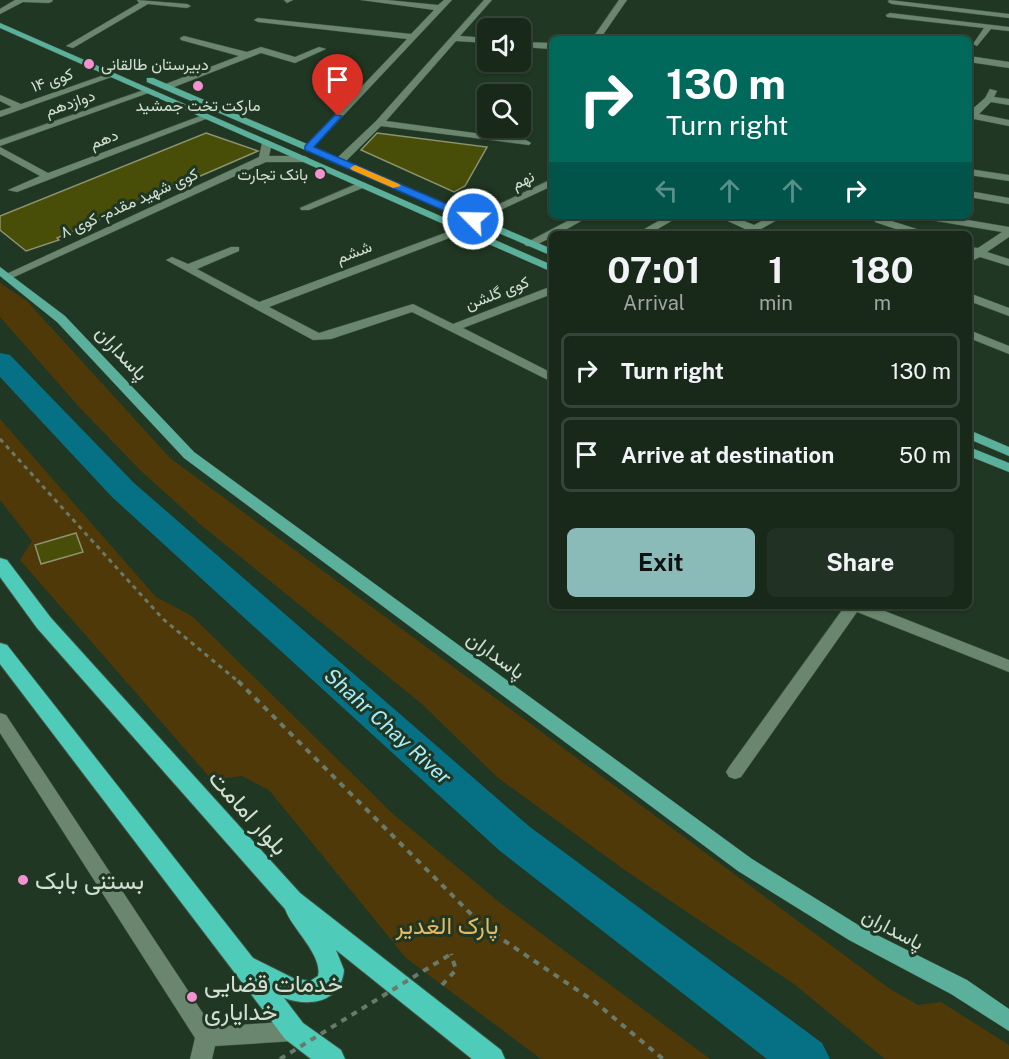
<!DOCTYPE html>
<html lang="en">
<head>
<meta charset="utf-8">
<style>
  body { margin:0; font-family:"Public Sans",Vazirmatn,sans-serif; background:#213123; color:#f1f3f6; height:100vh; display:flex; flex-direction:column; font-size:22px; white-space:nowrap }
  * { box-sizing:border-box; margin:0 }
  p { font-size:20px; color:#9fa6a2 }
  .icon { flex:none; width:33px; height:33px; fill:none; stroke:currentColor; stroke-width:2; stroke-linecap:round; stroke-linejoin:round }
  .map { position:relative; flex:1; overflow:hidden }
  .side { position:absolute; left:549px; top:231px; width:423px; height:378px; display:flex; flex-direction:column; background:#18291a; border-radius:9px; box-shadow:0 2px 4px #0004,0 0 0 2px #364539 }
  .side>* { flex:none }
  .guide { position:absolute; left:549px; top:36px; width:423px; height:183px; border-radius:9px; box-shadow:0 2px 4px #0004,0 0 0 2px #364539; background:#00695c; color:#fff; overflow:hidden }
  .controls { position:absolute; left:477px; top:18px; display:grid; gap:12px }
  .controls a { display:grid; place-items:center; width:54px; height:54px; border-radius:9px; background:#18291a; box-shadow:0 2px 4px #0004,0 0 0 2px #364539; font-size:30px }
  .pin { position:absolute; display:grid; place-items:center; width:51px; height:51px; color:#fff; margin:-62px -26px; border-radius:50% 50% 50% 0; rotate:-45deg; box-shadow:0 0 6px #0007 }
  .pin .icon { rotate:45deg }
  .me { position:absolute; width:66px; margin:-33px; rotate:293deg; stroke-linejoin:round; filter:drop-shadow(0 0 4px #0008) }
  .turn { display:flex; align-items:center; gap:21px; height:126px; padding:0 18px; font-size:27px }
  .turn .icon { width:78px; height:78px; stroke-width:2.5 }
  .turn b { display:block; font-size:42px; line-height:51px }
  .lanes { display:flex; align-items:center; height:57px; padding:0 18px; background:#0003; justify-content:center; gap:30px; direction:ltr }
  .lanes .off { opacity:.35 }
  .eta { display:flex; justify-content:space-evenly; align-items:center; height:102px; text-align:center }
  .eta b { font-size:36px; font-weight:700; line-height:42px }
  .action { display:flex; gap:12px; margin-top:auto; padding:12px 18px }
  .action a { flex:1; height:69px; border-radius:9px; background:#8bbbb9; color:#111; font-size:24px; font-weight:700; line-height:69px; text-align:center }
  .action a+a { background:#213123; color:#f1f3f6 }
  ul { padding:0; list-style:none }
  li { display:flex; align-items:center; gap:18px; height:75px; margin:0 12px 9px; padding:0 6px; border:3px solid #364539; border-radius:9px }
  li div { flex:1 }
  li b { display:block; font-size:22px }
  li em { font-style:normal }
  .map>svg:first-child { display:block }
  .green { fill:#503909 }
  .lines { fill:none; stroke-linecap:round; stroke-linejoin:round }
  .river { fill:#067184; fill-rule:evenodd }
  .building { fill:#484e07; stroke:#8d9271; stroke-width:1.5 }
  .minor-casing { stroke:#405444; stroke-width:1 }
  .major-casing { stroke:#405444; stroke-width:1 }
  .highway-casing { stroke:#405444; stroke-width:2 }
  .path-far1 { stroke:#687b6a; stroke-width:3; stroke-dasharray:4.5 4.5; stroke-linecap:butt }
  .path { stroke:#687b6a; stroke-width:4; stroke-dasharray:6 6; stroke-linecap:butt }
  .minor { fill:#6b866e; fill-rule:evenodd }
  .major { fill:#5ab09b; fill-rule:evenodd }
  .highway { fill:#4fccb9; fill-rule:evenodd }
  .path-bridge { stroke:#687b6a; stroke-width:4; stroke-dasharray:6 6; stroke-linecap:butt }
  .route { fill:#1a73e8; stroke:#114b97; stroke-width:1.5 }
  .slow { fill:#f59e0b }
  .poi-dot { fill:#f590d1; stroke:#203723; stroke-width:2 }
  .labels { text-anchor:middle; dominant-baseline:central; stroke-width:6; stroke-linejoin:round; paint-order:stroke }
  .far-poi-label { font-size:16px; fill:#d2e0d3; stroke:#203723; text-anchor:start }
  .far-street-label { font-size:16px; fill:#d2e0d3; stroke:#203723 }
  .street-label { font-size:20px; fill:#d2e0d3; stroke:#203723 }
  .water-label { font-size:21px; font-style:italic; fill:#a8ebfc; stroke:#203723 }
  .near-street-label { font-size:24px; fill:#d2e0d3; stroke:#203723 }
  .near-poi-label { font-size:24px; fill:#d2e0d3; stroke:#203723; text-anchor:start }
  .near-park-label { font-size:24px; fill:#e6b861; stroke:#203723 }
</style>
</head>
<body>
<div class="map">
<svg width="1009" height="1059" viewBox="0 0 1009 1059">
  <rect width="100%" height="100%" fill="#203723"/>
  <g class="green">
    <path d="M 0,283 L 27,301 L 170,458 L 890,989 L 918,1005 L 941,1002 L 1009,1045 L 1009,1059 L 885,1059 L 794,984 L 626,871 L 497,777 L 422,704 L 201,525 L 140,470 L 80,408 L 0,317 Z"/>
    <path d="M 0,419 L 156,597 L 192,616 L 393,814 L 499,902 L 710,1059 L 541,1059 L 406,958 L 269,790 L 242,776 L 212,780 L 20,560 L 32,541 L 0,500 Z"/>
  </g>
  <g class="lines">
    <path class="river" d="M 0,353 L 10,355 L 134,483 L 530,827 L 822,1043 L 830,1059 L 767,1059 L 500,851 L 112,497 L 0,377 Z"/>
  </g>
  <g class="building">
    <path d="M 206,133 L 258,151 L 57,238 L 59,240 L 26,251 L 0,230 L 0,216 Z"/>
    <path d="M 377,133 L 487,147 L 465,186 L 454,192 L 361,150 Z"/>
    <path d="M 76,533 L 83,552 L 41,564 L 35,545 Z"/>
  </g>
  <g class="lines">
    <g class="minor-casing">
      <g id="minor">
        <path d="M 15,0 L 52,0 L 53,1 L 49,3 L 23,2 L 0,14 L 0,9 Z"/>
        <path d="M 137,0 L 187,4 L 191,6 L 187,8 L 148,4 L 73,48 L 66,46 L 139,3 Z"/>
        <path d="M 284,0 L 293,0 L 287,3 Z"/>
        <path d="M 361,0 L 387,0 L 438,5 L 444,0 L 452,0 L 311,150 L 305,150 L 305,146 L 407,39 L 258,22 L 254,20 L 258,18 L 411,34 L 434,10 Z"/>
        <path d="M 484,0 L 492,0 L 460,36 L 488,38 L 488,43 L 456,41 L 386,121 L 526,140 L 531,143 L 529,145 L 381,126 L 344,163 L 336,163 L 336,159 L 376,121 Z"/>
        <path d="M 619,0 L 627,0 L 600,39 L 592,39 Z"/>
        <path d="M 889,0 L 1009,14 L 1009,18 L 892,4 L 888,2 Z"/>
        <path d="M 890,13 L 1009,27 L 1009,31 L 991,29 L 977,46 L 973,44 L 984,28 L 887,17 L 886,15 Z"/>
        <path d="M 184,36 L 247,52 L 261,47 L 295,57 L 319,47 L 326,49 L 295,63 L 261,53 L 169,89 L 163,89 L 163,85 L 239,56 L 181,40 L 180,38 Z"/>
        <path d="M 520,42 L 552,43 L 552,49 L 520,47 Z"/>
        <path d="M 969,56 L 1009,62 L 1009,68 L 969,62 Z"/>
        <path d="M 110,73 L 117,75 L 0,117 L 0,111 L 12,107 L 0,101 L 0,95 L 21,104 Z"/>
        <path d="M 147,89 L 154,91 L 0,146 L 0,140 Z"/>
        <path d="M 990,89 L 997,91 L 994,97 L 1009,99 L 1009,105 L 991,102 L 979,114 L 1009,120 L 1009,126 L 969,118 L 969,112 L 985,98 Z"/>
        <path d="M 203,115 L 211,117 L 17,192 L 8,190 L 40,176 L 0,154 L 0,147 L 48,173 Z"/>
        <path d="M 267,140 L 272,143 L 269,156 L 305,156 L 310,159 L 305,162 L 266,162 L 12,278 L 4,278 L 2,276 L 259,157 L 262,143 Z"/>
        <path d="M 969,169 L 1009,175 L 1009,181 L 969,175 Z"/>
        <path d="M 552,179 L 552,186 L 477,221 L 469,221 L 468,219 Z"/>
        <path d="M 361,182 L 365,183 L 365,187 L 309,210 L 301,210 L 300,208 Z"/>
        <path d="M 969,191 L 1009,198 L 1009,204 L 969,197 Z"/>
        <path d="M 577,216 L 590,216 L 558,234 L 552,234 L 552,237 L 534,246 L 526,246 L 524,244 Z"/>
        <path d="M 667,216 L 680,216 L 649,234 L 636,234 Z"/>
        <path d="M 717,216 L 732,216 L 754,225 L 771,216 L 784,216 L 752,234 L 739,234 L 745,229 Z"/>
        <path d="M 919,216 L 944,216 L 1009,227 L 1009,237 L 987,252 L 1009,259 L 1009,266 L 980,257 L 969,262 L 969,247 L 978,248 L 1002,232 L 924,219 Z"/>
        <path d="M 879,217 L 926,232 L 927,234 L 911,234 L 875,222 L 875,218 Z"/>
        <path d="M 461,227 L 465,228 L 465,232 L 269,307 L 319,333 L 413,304 L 453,324 L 552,286 L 552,294 L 463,328 L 552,373 L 552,382 L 412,312 L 331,339 L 313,340 L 166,260 L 172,257 L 188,264 L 231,247 L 239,247 L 239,251 L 197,269 L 259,302 Z"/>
        <path d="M 969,293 L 1009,308 L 1009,316 L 969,301 Z"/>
        <path d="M 969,330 L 1009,346 L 1009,354 L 969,338 Z"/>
        <path d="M 845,606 L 872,606 L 1009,660 L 1009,672 L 857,612 L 741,777 L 735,779 L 729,777 L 726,772 L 729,767 Z"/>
        <path d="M 0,713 L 6,715 L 212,1027 L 294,1021 L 302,1024 L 305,1031 L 302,1038 L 294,1041 L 215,1046 L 212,1059 L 190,1059 L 195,1038 L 0,733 Z"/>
      </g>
    </g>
    <g class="major-casing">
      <g id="major">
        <path d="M 0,23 L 552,265 L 552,272 L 0,28 Z"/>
        <path d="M 147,78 L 153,78 L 552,249 L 552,256 L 147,82 Z"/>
        <path d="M 0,267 L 65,316 L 194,452 L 752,859 L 863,928 L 967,980 L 1009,1009 L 1009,1031 L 951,994 L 849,940 L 738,871 L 184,458 L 57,322 L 0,276 Z"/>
        <path d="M 969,430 L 1009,447 L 1009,456 L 969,439 Z"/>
        <path d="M 969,447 L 1009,463 L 1009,472 L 969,456 Z"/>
      </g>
    </g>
    <g class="highway-casing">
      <path id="highway" d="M 0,558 L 7,560 L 51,618 L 300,893 L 501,1050 L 505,1059 L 472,1059 L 336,950 L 344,970 C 341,1003 309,1007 284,998 L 303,1023 L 341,1050 L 345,1059 L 311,1059 L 285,1039 L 0,664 L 0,643 L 7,645 L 253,958 L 293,978 L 310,981 L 318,976 C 323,955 292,929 285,909 L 37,628 L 0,577 Z"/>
    </g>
    <path class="path-far1" d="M 0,439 L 163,619 L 240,683"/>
    <g class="path">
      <path d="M 238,681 L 484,927 L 595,1002 L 663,1059"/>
      <path d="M 442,985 L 456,970 L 451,954"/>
    </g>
    <use href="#minor" class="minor"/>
    <use href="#major" class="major"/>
    <use href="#highway" class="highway"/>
    <path class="path-bridge" d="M 280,1059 L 451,954"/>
  </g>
  <path class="route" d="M 335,115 L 342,116 L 314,147 L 477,217 L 477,222 L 470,222 L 305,150 L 305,146 Z"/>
  <path class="slow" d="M 355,165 L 399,184 L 401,186 L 393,188 L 352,170 L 350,168 Z"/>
  <g class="poi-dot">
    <circle cx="89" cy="64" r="6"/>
    <circle cx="198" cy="86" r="6"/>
    <circle cx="320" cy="174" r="6"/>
    <circle cx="23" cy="880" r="6"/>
    <circle cx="192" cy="997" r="6"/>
  </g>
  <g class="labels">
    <g class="far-poi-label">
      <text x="101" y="64">دبیرستان طالقانی</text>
      <text x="198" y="105" text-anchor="middle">مارکت تخت جمشید</text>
      <text x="308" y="174" text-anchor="end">بانک تجارت</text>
    </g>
    <g class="far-street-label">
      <text transform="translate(52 80) rotate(-19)">کوی ۱۴</text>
      <text transform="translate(70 103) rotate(-19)">دوازدهم</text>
      <text transform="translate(104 139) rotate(-21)">دهم</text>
      <text transform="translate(523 180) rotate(-25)">نهم</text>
      <text transform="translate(129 203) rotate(-24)">کوی شهید مقدم- کوی ۸</text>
      <text transform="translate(354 252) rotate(-21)">ششم</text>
      <text transform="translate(497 293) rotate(-21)">کوی گلشن</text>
    </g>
    <g class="street-label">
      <text transform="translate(122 353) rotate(47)">پاسداران</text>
      <text transform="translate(496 655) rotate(36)">پاسداران</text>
      <text transform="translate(893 929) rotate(28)">پاسداران</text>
    </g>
    <g class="water-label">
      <text transform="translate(388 726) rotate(42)">Shahr Chay River</text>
    </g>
    <g class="near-street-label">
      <text transform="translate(249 812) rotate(48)">بلوار امامت</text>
    </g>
    <g class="near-poi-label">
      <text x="35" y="880">بستنی بابک</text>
      <text x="204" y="983">خدمات قضایی<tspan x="204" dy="28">خدایاری</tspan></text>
    </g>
    <g class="near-park-label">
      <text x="447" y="925">پارک الغدیر</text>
    </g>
  </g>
</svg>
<div class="controls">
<a><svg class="icon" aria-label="sound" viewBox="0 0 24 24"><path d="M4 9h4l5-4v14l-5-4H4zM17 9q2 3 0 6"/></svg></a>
<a><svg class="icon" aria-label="search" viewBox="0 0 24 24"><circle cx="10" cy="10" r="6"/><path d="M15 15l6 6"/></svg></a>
</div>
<div class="pin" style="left:338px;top:116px;background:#d93025"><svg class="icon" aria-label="arrive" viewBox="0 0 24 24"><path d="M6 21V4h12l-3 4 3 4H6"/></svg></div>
<svg class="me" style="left:473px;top:219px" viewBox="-20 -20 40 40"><circle r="17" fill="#1a73e8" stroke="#fff" stroke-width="3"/><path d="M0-11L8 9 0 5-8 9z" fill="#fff"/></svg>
<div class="guide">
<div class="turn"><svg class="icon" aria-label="right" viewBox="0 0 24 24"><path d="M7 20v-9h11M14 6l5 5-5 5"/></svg><div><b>130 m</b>Turn right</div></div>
<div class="lanes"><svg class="icon off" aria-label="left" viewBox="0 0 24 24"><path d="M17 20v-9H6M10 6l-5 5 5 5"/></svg><svg class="icon off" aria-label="ahead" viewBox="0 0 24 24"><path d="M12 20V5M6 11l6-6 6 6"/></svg><svg class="icon off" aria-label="ahead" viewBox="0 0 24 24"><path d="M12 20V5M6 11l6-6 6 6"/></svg><svg class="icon" aria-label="right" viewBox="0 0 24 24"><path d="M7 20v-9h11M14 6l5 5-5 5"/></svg></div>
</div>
<section class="side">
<div class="eta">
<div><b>07:01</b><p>Arrival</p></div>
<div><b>1</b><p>min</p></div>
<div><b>180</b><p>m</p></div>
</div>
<ul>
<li><svg class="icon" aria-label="right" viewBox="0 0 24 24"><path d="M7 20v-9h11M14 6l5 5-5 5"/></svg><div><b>Turn right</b></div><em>130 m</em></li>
<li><svg class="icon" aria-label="arrive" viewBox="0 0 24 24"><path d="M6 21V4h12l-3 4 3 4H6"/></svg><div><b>Arrive at destination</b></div><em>50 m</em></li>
</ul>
<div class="action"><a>Exit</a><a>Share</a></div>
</section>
</div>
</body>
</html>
